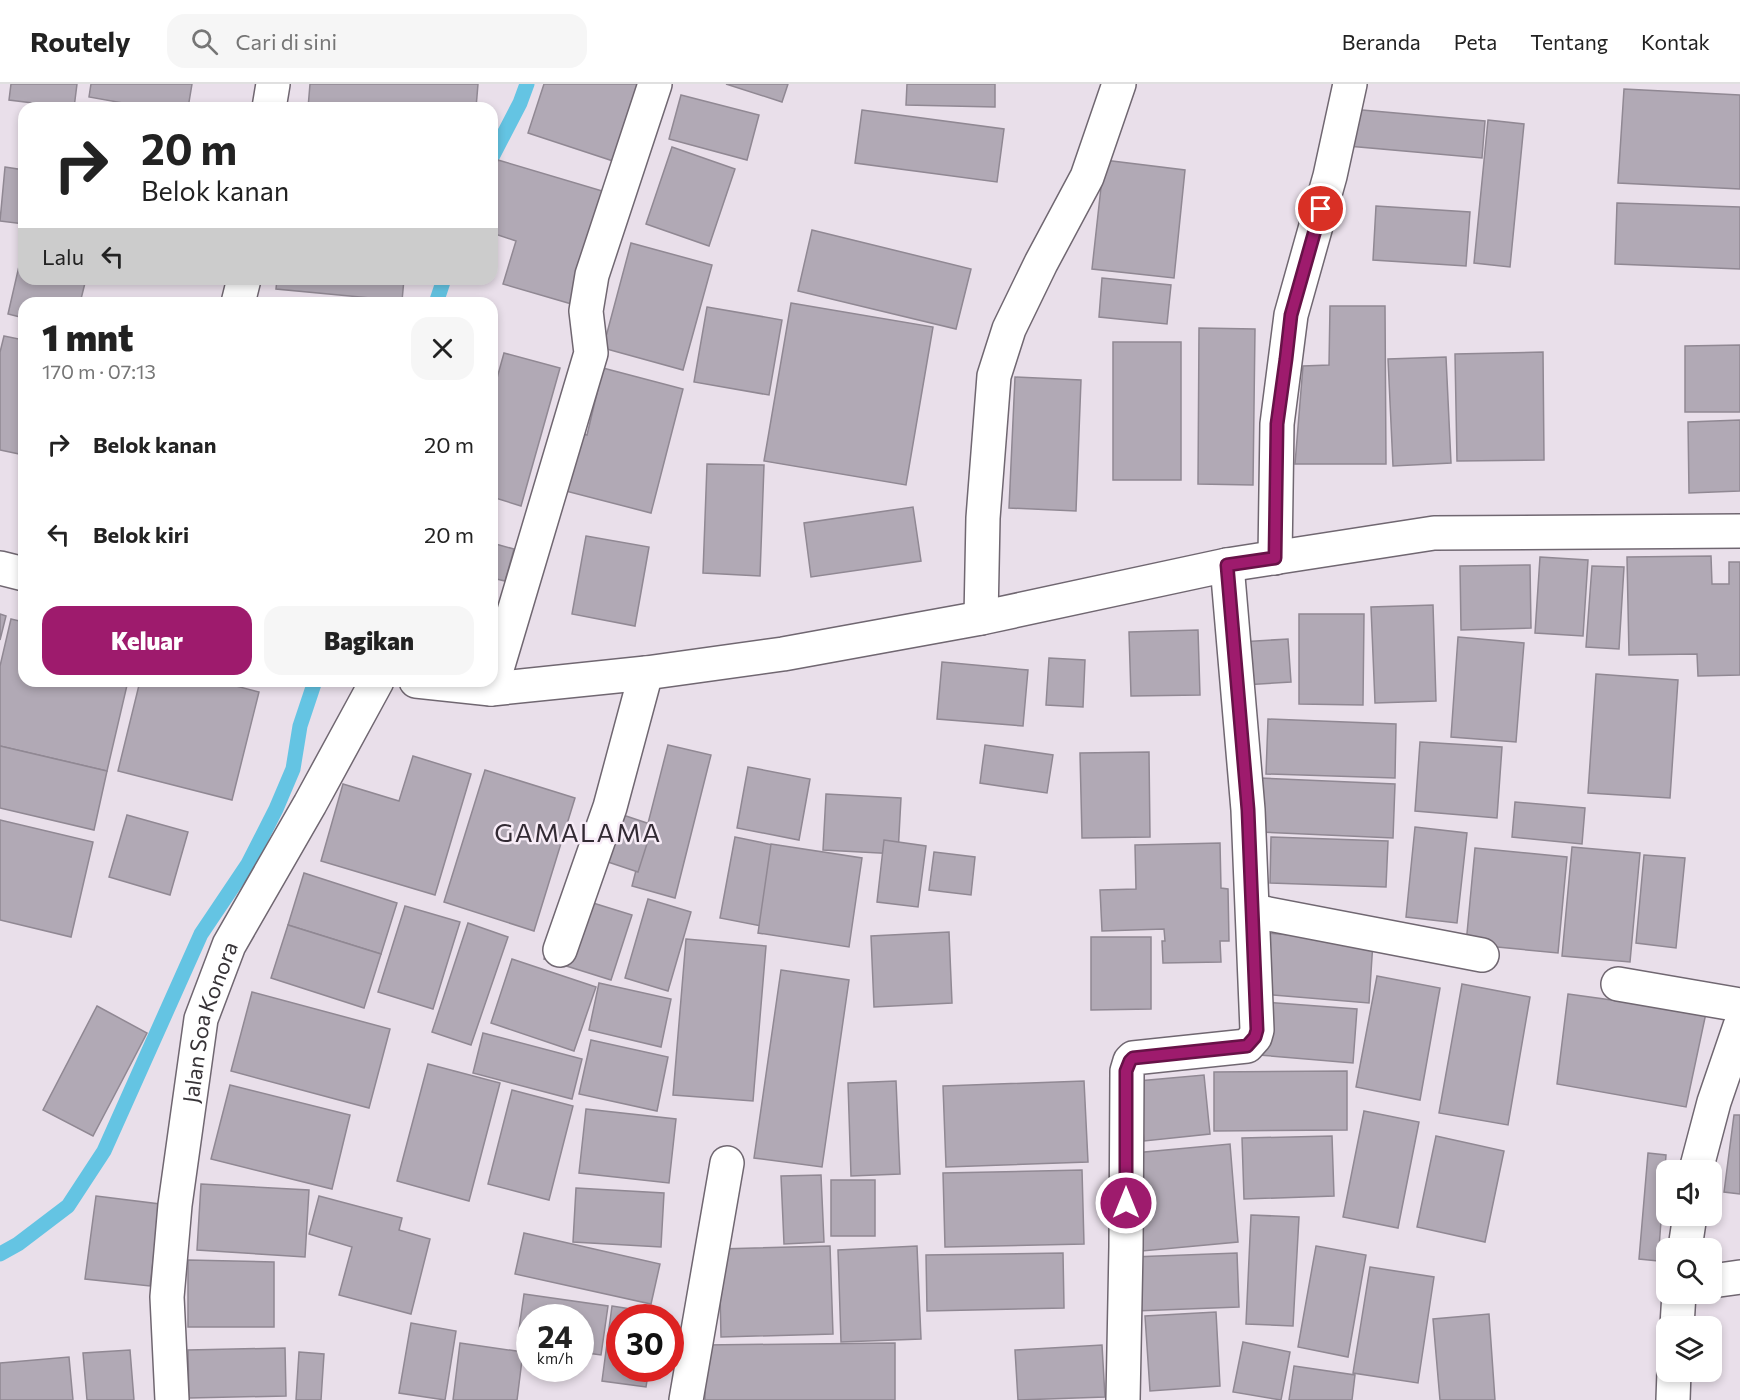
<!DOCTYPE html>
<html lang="id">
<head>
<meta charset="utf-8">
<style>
  body { margin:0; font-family:Commissioner,sans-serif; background:#f6f6f6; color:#222; height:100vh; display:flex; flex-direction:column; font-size:22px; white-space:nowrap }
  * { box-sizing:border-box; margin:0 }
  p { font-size:20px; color:#767676 }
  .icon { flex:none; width:33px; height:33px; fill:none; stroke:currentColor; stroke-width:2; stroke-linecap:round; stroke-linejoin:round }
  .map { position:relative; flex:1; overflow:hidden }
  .side { position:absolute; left:18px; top:213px; width:480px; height:390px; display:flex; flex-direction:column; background:#fff; border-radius:18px; box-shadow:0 3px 9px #0003 }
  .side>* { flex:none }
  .banner { position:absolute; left:18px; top:18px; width:480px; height:183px; border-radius:18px; box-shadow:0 3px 9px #0003; background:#fff; color:#222; overflow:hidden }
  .controls { position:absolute; left:1656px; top:1076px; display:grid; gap:12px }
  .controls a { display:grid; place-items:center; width:66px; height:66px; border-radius:12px; background:#fff; box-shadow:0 3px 9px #0003; font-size:30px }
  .speed { position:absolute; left:516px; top:1220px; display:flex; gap:12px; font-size:30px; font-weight:700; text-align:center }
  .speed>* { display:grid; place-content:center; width:78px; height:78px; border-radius:50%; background:#fff; box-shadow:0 3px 9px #0003; line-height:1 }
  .speed small { font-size:15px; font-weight:400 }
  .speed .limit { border:9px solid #d22; background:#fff; color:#111 }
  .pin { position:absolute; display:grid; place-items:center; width:51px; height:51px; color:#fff; margin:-26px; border:3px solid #fff; border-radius:50%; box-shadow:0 2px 6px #0007 }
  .me { position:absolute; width:66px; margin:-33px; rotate:0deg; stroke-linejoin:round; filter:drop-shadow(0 0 4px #0008) }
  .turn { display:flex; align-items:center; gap:21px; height:126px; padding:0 24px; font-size:27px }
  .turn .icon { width:78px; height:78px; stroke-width:2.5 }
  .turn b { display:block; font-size:42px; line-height:51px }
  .then { display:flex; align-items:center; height:57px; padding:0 24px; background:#0003; gap:12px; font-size:22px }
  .round { display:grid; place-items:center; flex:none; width:63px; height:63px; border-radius:18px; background:#f6f6f6 }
  .headline { display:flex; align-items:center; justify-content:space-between; height:102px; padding:0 24px }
  h1 { font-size:36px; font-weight:800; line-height:45px }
  .primary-button { display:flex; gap:12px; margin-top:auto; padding:12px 24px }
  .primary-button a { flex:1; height:69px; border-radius:18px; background:#9e1b6d; color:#fff; font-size:24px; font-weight:800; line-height:69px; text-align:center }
  .primary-button a+a { background:#f6f6f6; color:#222 }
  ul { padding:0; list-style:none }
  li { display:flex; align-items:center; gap:18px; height:90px; padding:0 24px }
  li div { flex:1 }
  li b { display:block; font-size:22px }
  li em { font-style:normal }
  header { display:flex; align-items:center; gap:36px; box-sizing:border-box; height:84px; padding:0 30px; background:#fff; border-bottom:2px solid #e0e0e0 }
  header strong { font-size:28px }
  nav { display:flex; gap:33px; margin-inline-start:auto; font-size:21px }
  .search { width:420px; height:54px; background:#f6f6f6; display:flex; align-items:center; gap:15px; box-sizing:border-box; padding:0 21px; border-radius:18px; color:#767676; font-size:22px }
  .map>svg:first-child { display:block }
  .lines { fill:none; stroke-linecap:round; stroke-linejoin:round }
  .stream { stroke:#64c4e3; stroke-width:15 }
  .building { fill:#b1a9b5; stroke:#908893; stroke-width:1.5 }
  .street-casing { stroke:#706771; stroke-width:36 }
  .secondary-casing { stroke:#706771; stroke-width:36 }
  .street { stroke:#fff; stroke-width:33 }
  .secondary { stroke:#fff; stroke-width:33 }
  .route-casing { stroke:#671247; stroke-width:15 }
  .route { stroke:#9e1b6d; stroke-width:10 }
  .labels { text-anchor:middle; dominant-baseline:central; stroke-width:5; stroke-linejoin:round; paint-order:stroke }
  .street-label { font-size:22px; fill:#373337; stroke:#f7ecf7 }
  .quarter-label { font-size:26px; letter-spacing:1.5px; fill:#322a33; stroke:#f7ecf7 }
</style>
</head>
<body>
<header>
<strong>Routely</strong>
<div class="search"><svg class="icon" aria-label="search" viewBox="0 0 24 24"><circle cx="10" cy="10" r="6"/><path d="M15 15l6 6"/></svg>Cari di sini</div>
<nav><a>Beranda</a><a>Peta</a><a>Tentang</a><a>Kontak</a></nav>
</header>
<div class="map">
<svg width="1740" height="1316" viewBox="0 0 1740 1316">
  <rect width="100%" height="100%" fill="#e9dfea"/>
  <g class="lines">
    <g class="stream">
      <path d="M 492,73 L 520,19 L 527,0"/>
      <path d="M 436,219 L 444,195"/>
      <path d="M 0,1170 L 18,1160 L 68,1122 L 104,1067 L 201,850 L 248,780 L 276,725 L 293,685 L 300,642 L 315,597"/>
    </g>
  </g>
  <g class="building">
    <path d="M 11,0 L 77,0 L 74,24 L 9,16 Z"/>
    <path d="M 91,0 L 192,0 L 188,24 L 151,24 L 89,13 Z"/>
    <path d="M 310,0 L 478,0 L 476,24 L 308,24 Z"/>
    <path d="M 544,0 L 641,0 L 616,78 L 528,49 Z"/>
    <path d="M 726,0 L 788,0 L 782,18 Z"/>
    <path d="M 907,0 L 995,0 L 995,23 L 906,21 Z"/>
    <path d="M 1624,5 L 1740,11 L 1740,105 L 1618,99 Z"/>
    <path d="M 681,11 L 759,31 L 747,76 L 669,55 Z"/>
    <path d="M 1351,25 L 1485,37 L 1482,74 L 1348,62 Z"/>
    <path d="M 862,26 L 1004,45 L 997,98 L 855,79 Z"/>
    <path d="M 1488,36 L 1524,40 L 1510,183 L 1474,179 Z"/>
    <path d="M 672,63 L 735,85 L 709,162 L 646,140 Z"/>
    <path d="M 498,76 L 609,109 L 575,221 L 503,200 L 516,157 L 492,149 L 492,96 Z"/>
    <path d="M 1104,76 L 1185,86 L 1174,194 L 1092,185 Z"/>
    <path d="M 5,83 L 24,86 L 24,140 L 0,137 Z"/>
    <path d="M 1617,119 L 1740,123 L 1740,185 L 1615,180 Z"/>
    <path d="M 1376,122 L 1470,128 L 1466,182 L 1373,176 Z"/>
    <path d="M 812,146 L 971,185 L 956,245 L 798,207 Z"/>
    <path d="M 631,159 L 712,181 L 683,286 L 603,264 Z"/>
    <path d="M 22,169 L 24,169 L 24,195 L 86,195 L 80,219 L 24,219 L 24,234 L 8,230 Z"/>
    <path d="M 1102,194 L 1171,201 L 1167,240 L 1099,233 Z"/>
    <path d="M 277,195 L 404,195 L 402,217 L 276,205 Z"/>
    <path d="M 791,219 L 933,243 L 906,401 L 764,377 Z"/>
    <path d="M 1330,222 L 1385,222 L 1386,380 L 1295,380 L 1303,282 L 1329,281 Z"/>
    <path d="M 707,223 L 782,236 L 769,311 L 694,298 Z"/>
    <path d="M 1199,244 L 1255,245 L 1253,401 L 1198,400 Z"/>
    <path d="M 4,252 L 24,256 L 24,371 L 0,366 L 0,268 Z"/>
    <rect x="1113" y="258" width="68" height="138"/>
    <path d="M 1740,261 L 1740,328 L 1685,328 L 1685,262 Z"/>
    <path d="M 1543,268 L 1544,376 L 1457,377 L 1455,270 Z"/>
    <path d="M 504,269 L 560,284 L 521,422 L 492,413 L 492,312 Z"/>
    <path d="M 1446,273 L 1451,379 L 1393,382 L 1388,275 Z"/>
    <path d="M 603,284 L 683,305 L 651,429 L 558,405 L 573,347 L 587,351 Z"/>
    <path d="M 1015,293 L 1081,296 L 1076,427 L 1009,424 Z"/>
    <path d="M 1740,336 L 1740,407 L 1689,409 L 1688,338 Z"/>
    <path d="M 707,380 L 764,381 L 760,492 L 703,489 Z"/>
    <path d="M 913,423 L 921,477 L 811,493 L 804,439 Z"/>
    <path d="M 586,452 L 649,463 L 635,542 L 572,530 Z"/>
    <path d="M 492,459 L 514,465 L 505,497 L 492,494 Z"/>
    <path d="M 1711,472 L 1712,500 L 1729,500 L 1729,478 L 1740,478 L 1740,591 L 1698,592 L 1697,570 L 1629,571 L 1627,473 Z"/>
    <path d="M 1540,473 L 1588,476 L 1583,552 L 1535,549 Z"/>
    <path d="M 1530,481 L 1531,544 L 1461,546 L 1460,482 Z"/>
    <path d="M 1592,482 L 1624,483 L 1619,565 L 1586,563 Z"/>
    <path d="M 1433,521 L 1436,617 L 1375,619 L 1371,523 Z"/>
    <path d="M 0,530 L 6,532 L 0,556 Z"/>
    <path d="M 1299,530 L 1364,530 L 1363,621 L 1299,620 Z"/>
    <path d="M 11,535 L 24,538 L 24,597 L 128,597 L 107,687 L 0,662 L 0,582 Z"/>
    <path d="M 1198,546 L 1200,611 L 1131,612 L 1129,548 Z"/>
    <path d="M 1458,553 L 1524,559 L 1516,658 L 1451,653 Z"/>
    <path d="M 1288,555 L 1291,598 L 1243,601 L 1240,558 Z"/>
    <path d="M 1049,574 L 1085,576 L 1083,623 L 1046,621 Z"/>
    <path d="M 942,578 L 1028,586 L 1023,642 L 937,635 Z"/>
    <path d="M 1596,590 L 1678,596 L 1670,714 L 1588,709 Z"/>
    <path d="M 140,597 L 217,597 L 259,608 L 232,716 L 118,687 Z"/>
    <path d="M 1268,635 L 1396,640 L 1395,694 L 1266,690 Z"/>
    <path d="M 1420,658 L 1502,663 L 1497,734 L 1415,727 Z"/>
    <path d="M 668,661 L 711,671 L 675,814 L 632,802 Z"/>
    <path d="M 985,661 L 1053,671 L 1047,709 L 980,699 Z"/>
    <path d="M 0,662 L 107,687 L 94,746 L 0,724 Z"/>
    <path d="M 1149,668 L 1150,753 L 1082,754 L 1080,669 Z"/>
    <path d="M 413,672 L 471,690 L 435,811 L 321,777 L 343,700 L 399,717 Z"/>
    <path d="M 748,683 L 810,695 L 799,756 L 737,744 Z"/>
    <path d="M 485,686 L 575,714 L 534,847 L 444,818 Z"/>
    <path d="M 1260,694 L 1395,700 L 1393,754 L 1258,748 Z"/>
    <path d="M 826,710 L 901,714 L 898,770 L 823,766 Z"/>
    <path d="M 1515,718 L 1585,724 L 1582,760 L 1512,753 Z"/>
    <path d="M 127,731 L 188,748 L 170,811 L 109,793 Z"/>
    <path d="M 623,731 L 653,741 L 638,788 L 608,778 Z"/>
    <path d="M 0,736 L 93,758 L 71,853 L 0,836 Z"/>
    <path d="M 1415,743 L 1467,749 L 1457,839 L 1406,833 Z"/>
    <path d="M 735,753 L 797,766 L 782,846 L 720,834 Z"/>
    <path d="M 1271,753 L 1388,757 L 1386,803 L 1270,799 Z"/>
    <path d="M 884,756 L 926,762 L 918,823 L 877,818 Z"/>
    <path d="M 1220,759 L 1221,804 L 1228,805 L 1229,857 L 1220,857 L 1221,878 L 1163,879 L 1162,857 L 1165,857 L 1164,845 L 1102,847 L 1100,806 L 1136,805 L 1135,761 Z"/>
    <path d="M 771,760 L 862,774 L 849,863 L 758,849 Z"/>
    <path d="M 1572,763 L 1640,769 L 1630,878 L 1562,872 Z"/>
    <path d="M 1475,764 L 1567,773 L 1558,869 L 1466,860 Z"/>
    <path d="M 934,768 L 975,773 L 971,811 L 929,806 Z"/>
    <path d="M 1644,771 L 1685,774 L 1676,864 L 1636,859 Z"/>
    <path d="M 304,789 L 397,819 L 381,870 L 288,841 Z"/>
    <path d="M 564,810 L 632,831 L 611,896 L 544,875 Z"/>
    <path d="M 648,815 L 691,828 L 668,907 L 625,894 Z"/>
    <path d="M 405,822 L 460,838 L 433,925 L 378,908 Z"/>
    <path d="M 468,839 L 508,853 L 471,961 L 432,948 Z"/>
    <path d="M 288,841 L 381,870 L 364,924 L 271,894 Z"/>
    <path d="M 949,848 L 952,919 L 874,923 L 871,852 Z"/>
    <path d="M 1267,849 L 1373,858 L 1369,919 L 1262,910 Z"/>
    <path d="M 1091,853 L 1151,853 L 1151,925 L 1091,926 Z"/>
    <path d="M 686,855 L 766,862 L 753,1017 L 673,1011 Z"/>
    <path d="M 512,875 L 596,903 L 574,967 L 491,939 Z"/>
    <path d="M 781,886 L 849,896 L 822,1083 L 754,1074 Z"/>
    <path d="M 1377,892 L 1440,904 L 1420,1016 L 1356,1003 Z"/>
    <path d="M 599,899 L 671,915 L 661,963 L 589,946 Z"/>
    <path d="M 1462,900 L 1530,913 L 1508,1041 L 1439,1029 Z"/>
    <path d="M 252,908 L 390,945 L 369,1024 L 231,987 Z"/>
    <path d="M 1568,910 L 1706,929 L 1686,1023 L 1557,1000 Z"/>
    <path d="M 1263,918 L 1357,925 L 1353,979 L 1259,971 Z"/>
    <path d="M 97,922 L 147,949 L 93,1052 L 43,1026 Z"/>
    <path d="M 483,949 L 582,975 L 572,1015 L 473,989 Z"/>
    <path d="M 591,956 L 668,973 L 657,1027 L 579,1010 Z"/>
    <path d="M 428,980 L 500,999 L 469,1117 L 397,1097 Z"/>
    <path d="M 1347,987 L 1347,1046 L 1214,1047 L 1214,988 Z"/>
    <path d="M 1204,991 L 1210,1050 L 1144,1057 L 1138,997 Z"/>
    <path d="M 896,997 L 900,1090 L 851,1092 L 848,999 Z"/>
    <path d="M 1084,997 L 1088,1078 L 946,1083 L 943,1002 Z"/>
    <path d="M 230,1001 L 350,1031 L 332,1105 L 211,1075 Z"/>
    <path d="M 512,1006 L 573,1022 L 549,1116 L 488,1100 Z"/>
    <path d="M 586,1025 L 676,1035 L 669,1099 L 579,1089 Z"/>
    <path d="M 1364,1027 L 1419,1038 L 1398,1144 L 1343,1133 Z"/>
    <path d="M 1734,1031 L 1740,1031 L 1740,1110 L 1724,1108 Z"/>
    <path d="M 1332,1052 L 1334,1112 L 1244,1115 L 1242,1054 Z"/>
    <path d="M 1436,1052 L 1504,1067 L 1485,1158 L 1417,1143 Z"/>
    <path d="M 1230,1060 L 1238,1158 L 1142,1167 L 1134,1069 Z"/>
    <path d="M 1648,1069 L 1666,1071 L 1658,1177 L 1639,1175 Z"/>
    <path d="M 1082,1086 L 1084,1160 L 945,1163 L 943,1089 Z"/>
    <path d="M 821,1091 L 824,1158 L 784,1160 L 781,1092 Z"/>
    <rect x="831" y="1096" width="44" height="56"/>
    <path d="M 201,1100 L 309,1106 L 305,1173 L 197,1166 Z"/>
    <path d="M 576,1104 L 664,1109 L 661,1163 L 573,1158 Z"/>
    <path d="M 96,1112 L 160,1120 L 150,1202 L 85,1195 Z"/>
    <path d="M 319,1112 L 402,1134 L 399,1146 L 430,1155 L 411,1230 L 339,1211 L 352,1163 L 309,1150 Z"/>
    <path d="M 1251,1131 L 1299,1133 L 1293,1242 L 1246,1240 Z"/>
    <path d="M 524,1149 L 660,1180 L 651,1220 L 515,1190 Z"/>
    <path d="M 830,1162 L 833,1250 L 721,1253 L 719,1165 Z"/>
    <path d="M 917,1162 L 921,1255 L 841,1258 L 838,1166 Z"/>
    <path d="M 1316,1162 L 1366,1171 L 1348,1273 L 1298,1263 Z"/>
    <path d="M 1063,1169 L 1064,1224 L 927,1227 L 926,1171 Z"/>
    <path d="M 1237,1169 L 1239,1223 L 1135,1227 L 1132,1173 Z"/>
    <path d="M 188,1176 L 274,1178 L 274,1243 L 188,1243 Z"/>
    <path d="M 1370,1183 L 1434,1193 L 1418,1299 L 1353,1289 Z"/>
    <path d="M 524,1210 L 608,1222 L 601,1271 L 580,1268 L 580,1233 L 530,1233 L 530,1261 L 517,1259 Z"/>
    <path d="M 612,1222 L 657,1229 L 656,1233 L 620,1233 L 620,1284 L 649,1284 L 646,1303 L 602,1297 Z"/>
    <path d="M 1216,1228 L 1220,1302 L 1150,1307 L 1145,1232 Z"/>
    <path d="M 1489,1230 L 1495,1316 L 1440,1316 L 1433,1235 Z"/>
    <path d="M 411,1239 L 456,1247 L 445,1316 L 399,1309 Z"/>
    <path d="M 1243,1258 L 1290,1268 L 1281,1316 L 1233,1308 Z"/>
    <path d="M 460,1259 L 523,1268 L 517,1316 L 453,1316 Z"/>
    <path d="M 895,1259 L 895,1316 L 705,1316 L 704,1261 Z"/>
    <path d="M 1102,1261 L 1105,1313 L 1018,1316 L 1015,1266 Z"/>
    <path d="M 285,1264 L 286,1312 L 189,1314 L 188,1266 Z"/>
    <path d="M 130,1266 L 134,1316 L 87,1316 L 83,1269 Z"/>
    <path d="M 299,1268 L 324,1270 L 321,1316 L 296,1316 Z"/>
    <path d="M 69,1273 L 73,1316 L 0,1316 L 0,1279 Z"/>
    <path d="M 1294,1282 L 1355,1291 L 1352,1316 L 1289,1316 Z"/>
  </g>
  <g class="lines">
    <g class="street-casing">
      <g id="street">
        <path d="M 269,24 L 273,0"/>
        <path d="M 238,219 L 244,195"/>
        <path d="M 1275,474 L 1277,340 L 1291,231 L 1330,92 L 1350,0"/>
        <path d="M 981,534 L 983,434 L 994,292 L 1009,245 L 1041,179 L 1087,93 L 1119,0"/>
        <path d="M 491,605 L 591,269 L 586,227 L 592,191 L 655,0"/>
        <path d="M 1253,827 L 1482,871"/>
        <path d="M 560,866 L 610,723 L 646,589"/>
        <path d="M 1618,900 L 1740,921"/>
        <path d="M 1696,1086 L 1714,1018 L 1740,942"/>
        <path d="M 1685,1164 L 1690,1131"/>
        <path d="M 1712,1197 L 1740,1193"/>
        <path d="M 1677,1242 L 1679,1209"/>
        <path id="s1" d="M 172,1316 L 167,1213 L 175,1121 L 201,935 L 229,861 L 310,720 L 377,597"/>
        <path d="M 686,1316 L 727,1079"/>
        <path d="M 1123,1316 L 1126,1163 L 1127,987 L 1130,977 L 1133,974 L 1247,962 L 1255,953 L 1257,946 L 1248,726 L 1227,481"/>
        <path d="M 1673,1316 L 1674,1287"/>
      </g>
    </g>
    <g class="secondary-casing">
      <g id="secondary">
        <path d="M 0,484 L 24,490"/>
        <path d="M 416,597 L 491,605 L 646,589 L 783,570 L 981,534 L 1227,481 L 1434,449 L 1740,447"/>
      </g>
    </g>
    <use href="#street" class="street"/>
    <use href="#secondary" class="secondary"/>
  </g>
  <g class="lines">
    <g class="route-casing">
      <path id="route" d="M 1126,1119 L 1126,987 L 1130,977 L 1133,974 L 1247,962 L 1255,953 L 1257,946 L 1248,726 L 1227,481 L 1275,474 L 1277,340 L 1286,275 L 1291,231 L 1321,125"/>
    </g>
    <use href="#route" class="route"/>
  </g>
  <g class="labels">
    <g class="street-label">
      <text stroke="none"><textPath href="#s1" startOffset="382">Jalan Soa Konora</textPath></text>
    </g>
    <g class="quarter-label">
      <text x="578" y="747">GAMALAMA</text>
    </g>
  </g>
</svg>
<div class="controls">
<a><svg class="icon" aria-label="sound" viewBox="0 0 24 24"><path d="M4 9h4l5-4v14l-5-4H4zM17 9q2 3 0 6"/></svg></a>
<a><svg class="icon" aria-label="search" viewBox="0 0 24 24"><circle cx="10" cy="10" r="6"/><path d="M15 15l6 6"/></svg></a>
<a><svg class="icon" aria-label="layers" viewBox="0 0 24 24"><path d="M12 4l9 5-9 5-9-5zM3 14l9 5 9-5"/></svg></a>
</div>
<div class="speed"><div>24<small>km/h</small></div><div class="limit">30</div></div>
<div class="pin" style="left:1321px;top:125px;background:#d93025"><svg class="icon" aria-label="arrive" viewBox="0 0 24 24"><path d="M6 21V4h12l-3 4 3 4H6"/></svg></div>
<svg class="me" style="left:1126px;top:1119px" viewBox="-20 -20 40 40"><circle r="17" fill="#9e1b6d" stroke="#fff" stroke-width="3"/><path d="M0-11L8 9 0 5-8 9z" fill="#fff"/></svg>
<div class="banner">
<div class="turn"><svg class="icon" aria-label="right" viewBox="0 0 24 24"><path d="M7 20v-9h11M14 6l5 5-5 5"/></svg><div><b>20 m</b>Belok kanan</div></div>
<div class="then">Lalu<svg class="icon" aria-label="left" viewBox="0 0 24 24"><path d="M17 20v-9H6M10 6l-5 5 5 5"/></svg></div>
</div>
<section class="side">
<div class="headline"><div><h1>1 mnt</h1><p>170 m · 07:13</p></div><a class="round"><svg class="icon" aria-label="close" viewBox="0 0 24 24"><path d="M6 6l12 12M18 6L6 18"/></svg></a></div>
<ul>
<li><svg class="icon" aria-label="right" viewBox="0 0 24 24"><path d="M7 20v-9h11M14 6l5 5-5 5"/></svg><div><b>Belok kanan</b></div><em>20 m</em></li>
<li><svg class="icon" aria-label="left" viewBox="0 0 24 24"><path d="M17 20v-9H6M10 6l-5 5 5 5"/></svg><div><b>Belok kiri</b></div><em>20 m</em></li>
</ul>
<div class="primary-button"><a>Keluar</a><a>Bagikan</a></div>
</section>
</div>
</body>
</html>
